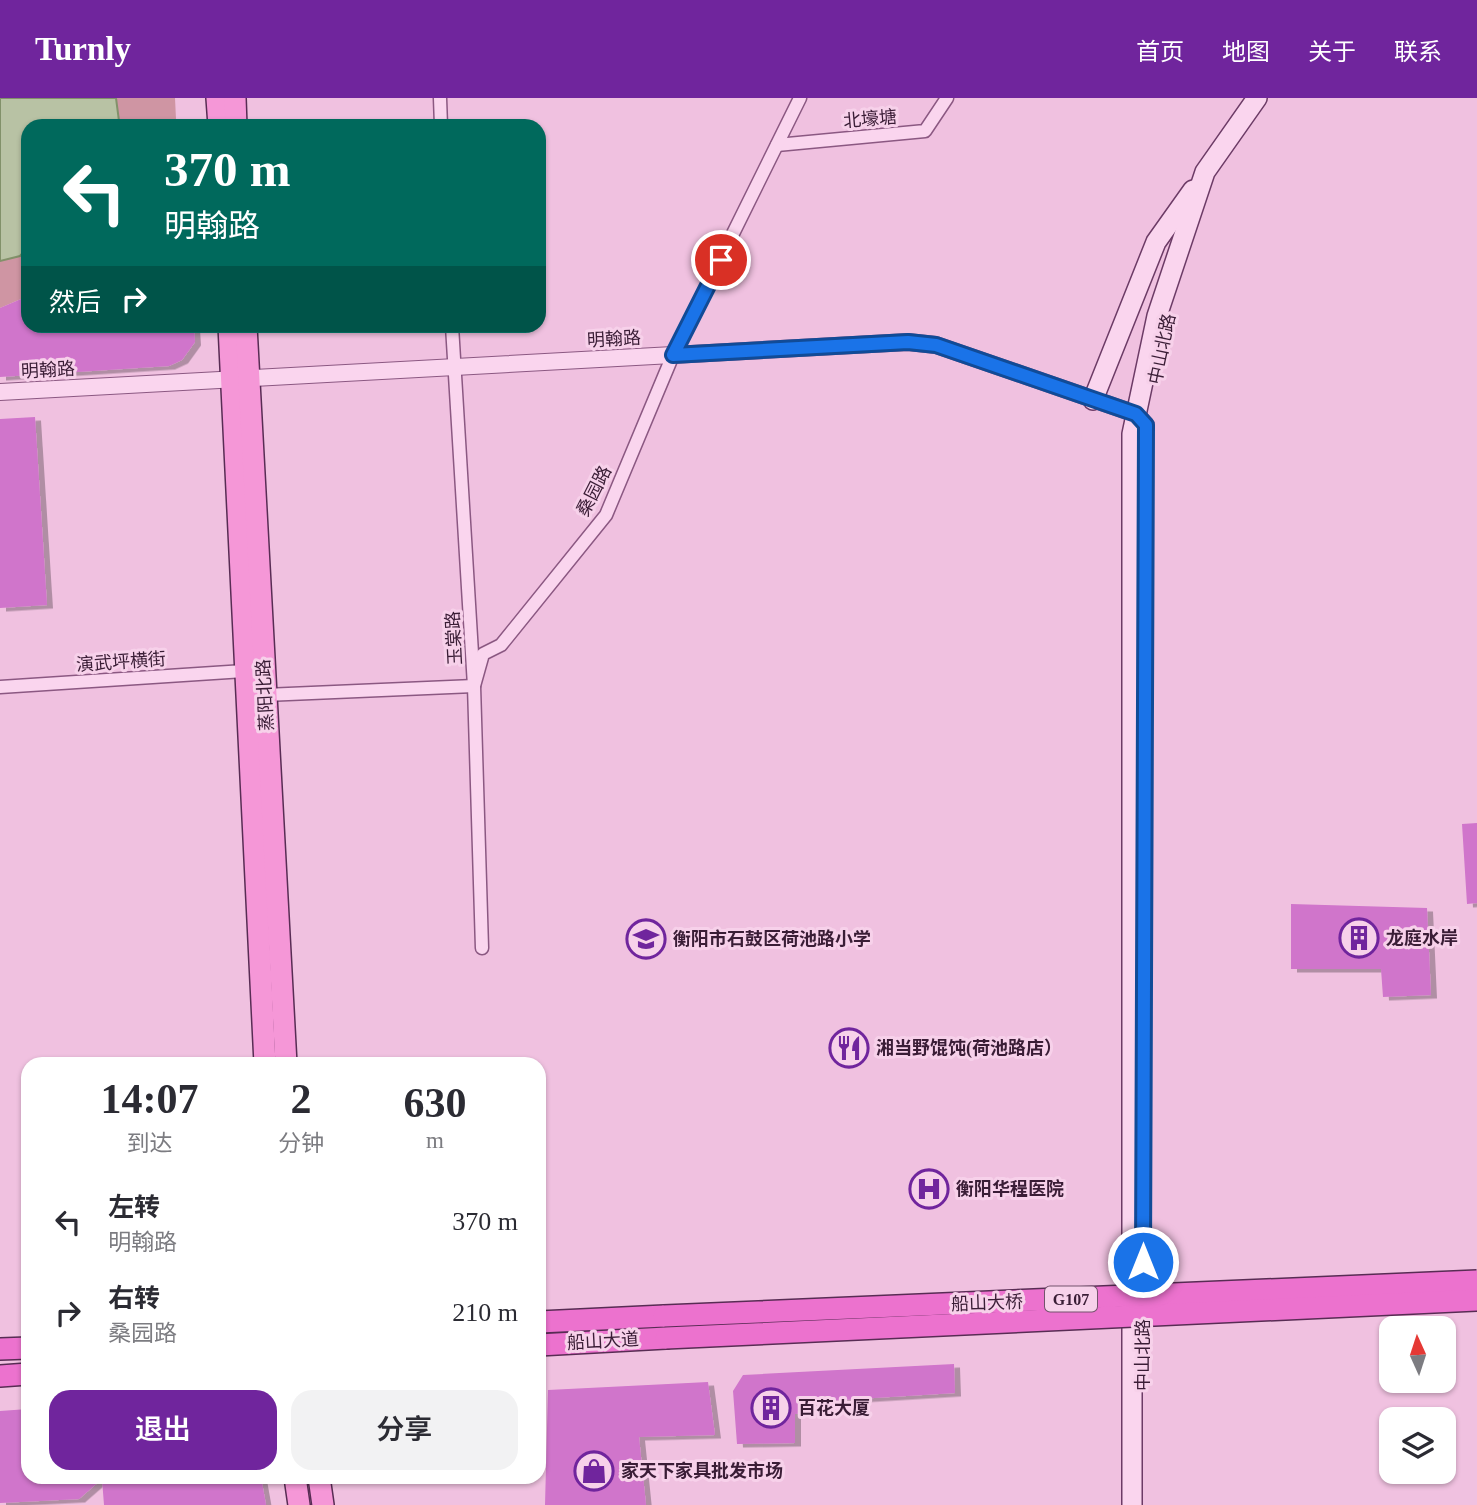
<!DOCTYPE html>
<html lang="zh">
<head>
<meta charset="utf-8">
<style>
  body { margin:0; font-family:"Times New Roman","Noto Sans SC",serif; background:#f2f2f3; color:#2b2b33; height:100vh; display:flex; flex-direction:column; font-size:26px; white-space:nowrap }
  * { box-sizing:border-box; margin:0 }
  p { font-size:23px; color:#7c7c81 }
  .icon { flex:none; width:38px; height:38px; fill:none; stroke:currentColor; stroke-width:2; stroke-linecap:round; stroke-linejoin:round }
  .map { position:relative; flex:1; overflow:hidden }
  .drawer { position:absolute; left:21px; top:959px; width:525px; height:427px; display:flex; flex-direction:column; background:#fff; border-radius:21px; box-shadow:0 2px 5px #0004 }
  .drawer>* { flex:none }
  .guide { position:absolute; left:21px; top:21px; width:525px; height:214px; border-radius:21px; box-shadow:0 2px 5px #0004; background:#00695c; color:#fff; overflow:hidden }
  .needle { width:46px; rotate:357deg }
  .tools { position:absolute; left:1379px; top:1218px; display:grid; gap:14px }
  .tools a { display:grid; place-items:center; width:77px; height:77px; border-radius:14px; background:#fff; box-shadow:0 2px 5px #0004; font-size:35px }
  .pin { position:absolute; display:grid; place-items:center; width:60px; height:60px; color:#fff; margin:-30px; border:4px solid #fff; border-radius:50%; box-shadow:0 2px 7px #0007 }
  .me { position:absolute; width:77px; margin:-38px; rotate:0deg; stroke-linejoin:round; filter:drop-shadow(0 0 5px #0008) }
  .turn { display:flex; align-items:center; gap:24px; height:147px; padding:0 28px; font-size:32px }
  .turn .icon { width:91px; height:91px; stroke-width:2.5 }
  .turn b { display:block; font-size:49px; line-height:60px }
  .then { display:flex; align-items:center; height:66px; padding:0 28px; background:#0003; gap:14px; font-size:26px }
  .eta { display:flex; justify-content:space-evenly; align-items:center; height:119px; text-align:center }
  .eta b { font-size:42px; font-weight:600; line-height:49px }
  .cta { display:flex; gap:14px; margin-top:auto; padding:14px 28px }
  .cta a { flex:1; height:80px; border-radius:21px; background:#70259d; color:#fff; font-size:28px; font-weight:600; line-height:80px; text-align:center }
  .cta a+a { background:#f2f2f3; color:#2b2b33 }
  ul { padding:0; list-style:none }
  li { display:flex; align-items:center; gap:21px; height:91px; padding:0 28px }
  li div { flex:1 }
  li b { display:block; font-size:26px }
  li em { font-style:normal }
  header { display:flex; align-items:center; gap:42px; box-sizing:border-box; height:98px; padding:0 35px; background:#70259d; color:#fff }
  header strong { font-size:33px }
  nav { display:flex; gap:38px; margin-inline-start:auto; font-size:24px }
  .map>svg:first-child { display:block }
  .green { fill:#cf95a3 }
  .water { fill:#b8c2a4; stroke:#82916a; stroke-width:2 }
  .building { fill:#d075cb; filter:url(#shadow) }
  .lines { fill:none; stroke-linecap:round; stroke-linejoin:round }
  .minor-casing { stroke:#8b5882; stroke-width:15 }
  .tertiary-casing { stroke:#8b5882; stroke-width:18 }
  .secondary-casing { stroke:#6c3b66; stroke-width:22 }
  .primary-casing { stroke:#582c54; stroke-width:24 }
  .trunk-casing { stroke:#582c54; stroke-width:24 }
  .minor { stroke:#fad5ee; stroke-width:12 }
  .tertiary { stroke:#fad5ee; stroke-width:16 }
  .secondary { stroke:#fad5ee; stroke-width:19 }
  .primary { stroke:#f597d7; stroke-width:21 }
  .trunk { stroke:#ec72ce; stroke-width:21 }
  .trunk-bridge-casing { stroke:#582c54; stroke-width:24; stroke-linecap:butt }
  .trunk-bridge { stroke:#ec72ce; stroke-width:21 }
  .route-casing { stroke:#114b97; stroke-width:18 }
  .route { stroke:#1a73e8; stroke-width:12 }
  .labels { text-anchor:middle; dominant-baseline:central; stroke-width:6; stroke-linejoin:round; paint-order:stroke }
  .shield { fill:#f7d1ea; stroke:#73536c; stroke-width:2 }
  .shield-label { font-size:16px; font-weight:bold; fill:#3a1d36 }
  .street-label { font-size:18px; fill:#3a1d36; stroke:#f7d1ea }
  .poi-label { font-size:18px; font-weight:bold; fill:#3a1d36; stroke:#f7d1ea; text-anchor:start }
</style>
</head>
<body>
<header>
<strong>Turnly</strong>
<nav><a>首页</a><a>地图</a><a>关于</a><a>联系</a></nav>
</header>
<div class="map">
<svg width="1477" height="1407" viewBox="0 0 1477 1407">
  <defs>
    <filter id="shadow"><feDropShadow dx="6" dy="3.5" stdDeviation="0" flood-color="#0004"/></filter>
  </defs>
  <rect width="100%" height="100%" fill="#f0c1e0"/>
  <path class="green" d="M 0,0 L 175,0 L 176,21 L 148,22 L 144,28 L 28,28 L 28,198 L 0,210 Z"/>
  <path class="water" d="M 0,0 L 116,0 L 119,23 L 115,28 L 28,28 L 28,149 L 20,158 L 0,163 Z"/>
  <g class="building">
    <path d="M 28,198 L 28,228 L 194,228 L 195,244 L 182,262 L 169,268 L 0,279 L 0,210 Z"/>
    <path d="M 35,319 L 47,507 L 0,510 L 0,321 Z"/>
    <path d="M 1477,725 L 1477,805 L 1467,806 L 1462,726 Z"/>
    <path d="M 1291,806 L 1427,810 L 1431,897 L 1383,899 L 1381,871 L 1291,871 Z"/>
    <path d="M 954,1266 L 955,1295 L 809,1304 L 808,1315 L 795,1316 L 795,1345 L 737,1346 L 733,1293 L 743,1277 Z"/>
    <path d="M 708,1284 L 715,1337 L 639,1339 L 646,1407 L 545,1407 L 548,1292 Z"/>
    <path d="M 28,1311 L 28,1379 L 261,1379 L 266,1407 L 104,1407 L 102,1381 L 79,1401 L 0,1405 L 0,1313 Z"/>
  </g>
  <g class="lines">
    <g class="minor-casing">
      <g id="minor">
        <path d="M 440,0 L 441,28"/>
        <path d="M 777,47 L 925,33 L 947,0"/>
        <path d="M 452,228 L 474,588 L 482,850"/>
        <path d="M 0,589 L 244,573"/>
        <path d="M 265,597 L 474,588 L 483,556 L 501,547 L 606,417 L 673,257 L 800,0"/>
      </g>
    </g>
    <g class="tertiary-casing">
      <path id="tertiary" d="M 0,294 L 908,244 L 936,247 L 1136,316 L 1146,327"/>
    </g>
    <g class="secondary-casing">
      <g id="secondary">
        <path d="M 1093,302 L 1156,144 L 1193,92"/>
        <path d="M 1132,1407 L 1132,336 L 1157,218 L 1205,74 L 1257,0"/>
      </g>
    </g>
    <g class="primary-casing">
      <g id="primary">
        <path d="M 217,0 L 219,28"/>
        <path d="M 235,0 L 236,28"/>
        <path d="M 229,228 L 265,966"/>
        <path d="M 246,228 L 286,966"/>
        <path d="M 295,1379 L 299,1407"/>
        <path d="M 319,1379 L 323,1407"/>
      </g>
    </g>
    <g class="trunk-casing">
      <g id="trunk">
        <path d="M 539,1224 L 664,1218"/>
        <path d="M 539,1247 L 666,1240"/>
        <path d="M 0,1251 L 28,1250"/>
        <path d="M 0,1278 L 28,1276"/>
      </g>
    </g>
    <use href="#minor" class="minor"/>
    <use href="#tertiary" class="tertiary"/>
    <use href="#secondary" class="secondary"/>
    <use href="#primary" class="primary"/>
    <use href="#trunk" class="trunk"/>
    <g class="trunk-bridge-casing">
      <g id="trunk-bridge">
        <path d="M 664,1218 L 1477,1183"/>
        <path d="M 666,1240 L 1477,1202"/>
      </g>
    </g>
    <use href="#trunk-bridge" class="trunk-bridge"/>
  </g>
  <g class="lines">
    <g class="route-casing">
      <path id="route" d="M 721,162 L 673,257 L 908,244 L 936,247 L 1136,316 L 1146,327 L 1143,1164"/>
    </g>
    <use href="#route" class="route"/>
  </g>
  <defs>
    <g id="building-ring" transform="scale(2.0125)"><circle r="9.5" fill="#f7d1ea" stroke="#70259d" stroke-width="1.5"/><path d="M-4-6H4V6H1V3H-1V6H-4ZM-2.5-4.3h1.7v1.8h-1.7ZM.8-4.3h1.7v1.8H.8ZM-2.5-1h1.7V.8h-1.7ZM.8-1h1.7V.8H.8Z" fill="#70259d"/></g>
    <g id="school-ring" transform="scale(2.0125)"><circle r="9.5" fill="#f7d1ea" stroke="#70259d" stroke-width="1.5"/><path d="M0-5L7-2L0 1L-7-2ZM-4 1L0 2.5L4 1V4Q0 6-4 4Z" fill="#70259d"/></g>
    <g id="restaurant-ring" transform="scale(2.0125)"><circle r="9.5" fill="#f7d1ea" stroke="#70259d" stroke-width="1.5"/><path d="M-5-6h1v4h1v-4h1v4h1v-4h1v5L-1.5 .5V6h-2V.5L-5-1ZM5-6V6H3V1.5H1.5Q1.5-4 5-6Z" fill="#70259d"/></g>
    <g id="hospital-ring" transform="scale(2.0125)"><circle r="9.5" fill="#f7d1ea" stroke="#70259d" stroke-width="1.5"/><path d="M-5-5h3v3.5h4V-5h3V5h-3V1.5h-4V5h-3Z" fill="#70259d"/></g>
    <g id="shop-ring" transform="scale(2.0125)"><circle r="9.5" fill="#f7d1ea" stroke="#70259d" stroke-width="1.5"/><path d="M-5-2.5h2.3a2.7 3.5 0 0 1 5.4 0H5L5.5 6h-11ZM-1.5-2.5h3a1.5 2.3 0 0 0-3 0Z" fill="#70259d"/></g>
  </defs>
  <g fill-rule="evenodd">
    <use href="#building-ring" x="1359" y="840"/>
    <use href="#school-ring" x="646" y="841"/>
    <use href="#restaurant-ring" x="849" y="950"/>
    <use href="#hospital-ring" x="929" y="1091"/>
    <use href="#building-ring" x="771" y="1310"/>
    <use href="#shop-ring" x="594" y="1373"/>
  </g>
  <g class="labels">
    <rect class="shield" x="1045" y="1188.5" width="52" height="25" rx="5"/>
    <g class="shield-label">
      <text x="1071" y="1201">G107</text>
    </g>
    <g class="street-label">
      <text transform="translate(870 21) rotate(-5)">北壕塘</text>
      <text transform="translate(614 241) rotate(-3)">明翰路</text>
      <text transform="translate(1162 251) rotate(-78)">中山北路</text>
      <text transform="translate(48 272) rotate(-3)">明翰路</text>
      <text transform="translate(594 393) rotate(-63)">桑园路</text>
      <text transform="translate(454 540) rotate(-93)">玉棠路</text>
      <text transform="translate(121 564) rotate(-4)">演武坪横街</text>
      <text transform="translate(265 597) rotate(-93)">蒸阳北路</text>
      <text transform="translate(987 1205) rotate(-2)">船山大桥</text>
      <text transform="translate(603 1243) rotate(-3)">船山大道</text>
      <text transform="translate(1143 1257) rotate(-90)">中山北路</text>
    </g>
    <g class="poi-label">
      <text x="1386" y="840">龙庭水岸</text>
      <text x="673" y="841">衡阳市石鼓区荷池路小学</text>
      <text x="876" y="950">湘当野馄饨(荷池路店）</text>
      <text x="956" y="1091">衡阳华程医院</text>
      <text x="798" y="1310">百花大厦</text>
      <text x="621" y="1373">家天下家具批发市场</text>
    </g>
  </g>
</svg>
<div class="tools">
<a><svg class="needle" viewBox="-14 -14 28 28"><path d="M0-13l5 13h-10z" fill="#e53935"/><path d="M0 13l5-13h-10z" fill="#7c7c81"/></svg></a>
<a><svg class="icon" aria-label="layers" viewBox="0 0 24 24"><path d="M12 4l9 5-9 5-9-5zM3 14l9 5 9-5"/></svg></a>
</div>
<div class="pin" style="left:721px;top:162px;background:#d93025"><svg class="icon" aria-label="arrive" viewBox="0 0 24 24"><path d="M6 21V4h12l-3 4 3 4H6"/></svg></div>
<svg class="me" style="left:1143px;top:1164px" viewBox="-20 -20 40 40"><circle r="17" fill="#1a73e8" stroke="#fff" stroke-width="3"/><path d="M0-11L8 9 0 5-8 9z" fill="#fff"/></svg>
<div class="guide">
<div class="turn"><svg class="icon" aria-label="left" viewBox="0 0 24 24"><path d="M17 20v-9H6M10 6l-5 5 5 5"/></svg><div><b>370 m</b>明翰路</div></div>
<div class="then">然后<svg class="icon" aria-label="right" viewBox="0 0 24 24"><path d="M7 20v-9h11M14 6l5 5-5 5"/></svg></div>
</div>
<section class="drawer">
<div class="eta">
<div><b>14:07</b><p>到达</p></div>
<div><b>2</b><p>分钟</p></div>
<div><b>630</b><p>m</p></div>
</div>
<ul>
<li><svg class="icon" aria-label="left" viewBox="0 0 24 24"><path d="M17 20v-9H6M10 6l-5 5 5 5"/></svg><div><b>左转</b><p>明翰路</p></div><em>370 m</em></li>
<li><svg class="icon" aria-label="right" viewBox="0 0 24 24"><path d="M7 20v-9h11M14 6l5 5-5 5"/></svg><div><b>右转</b><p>桑园路</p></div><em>210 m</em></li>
</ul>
<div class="cta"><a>退出</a><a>分享</a></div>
</section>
</div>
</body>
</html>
